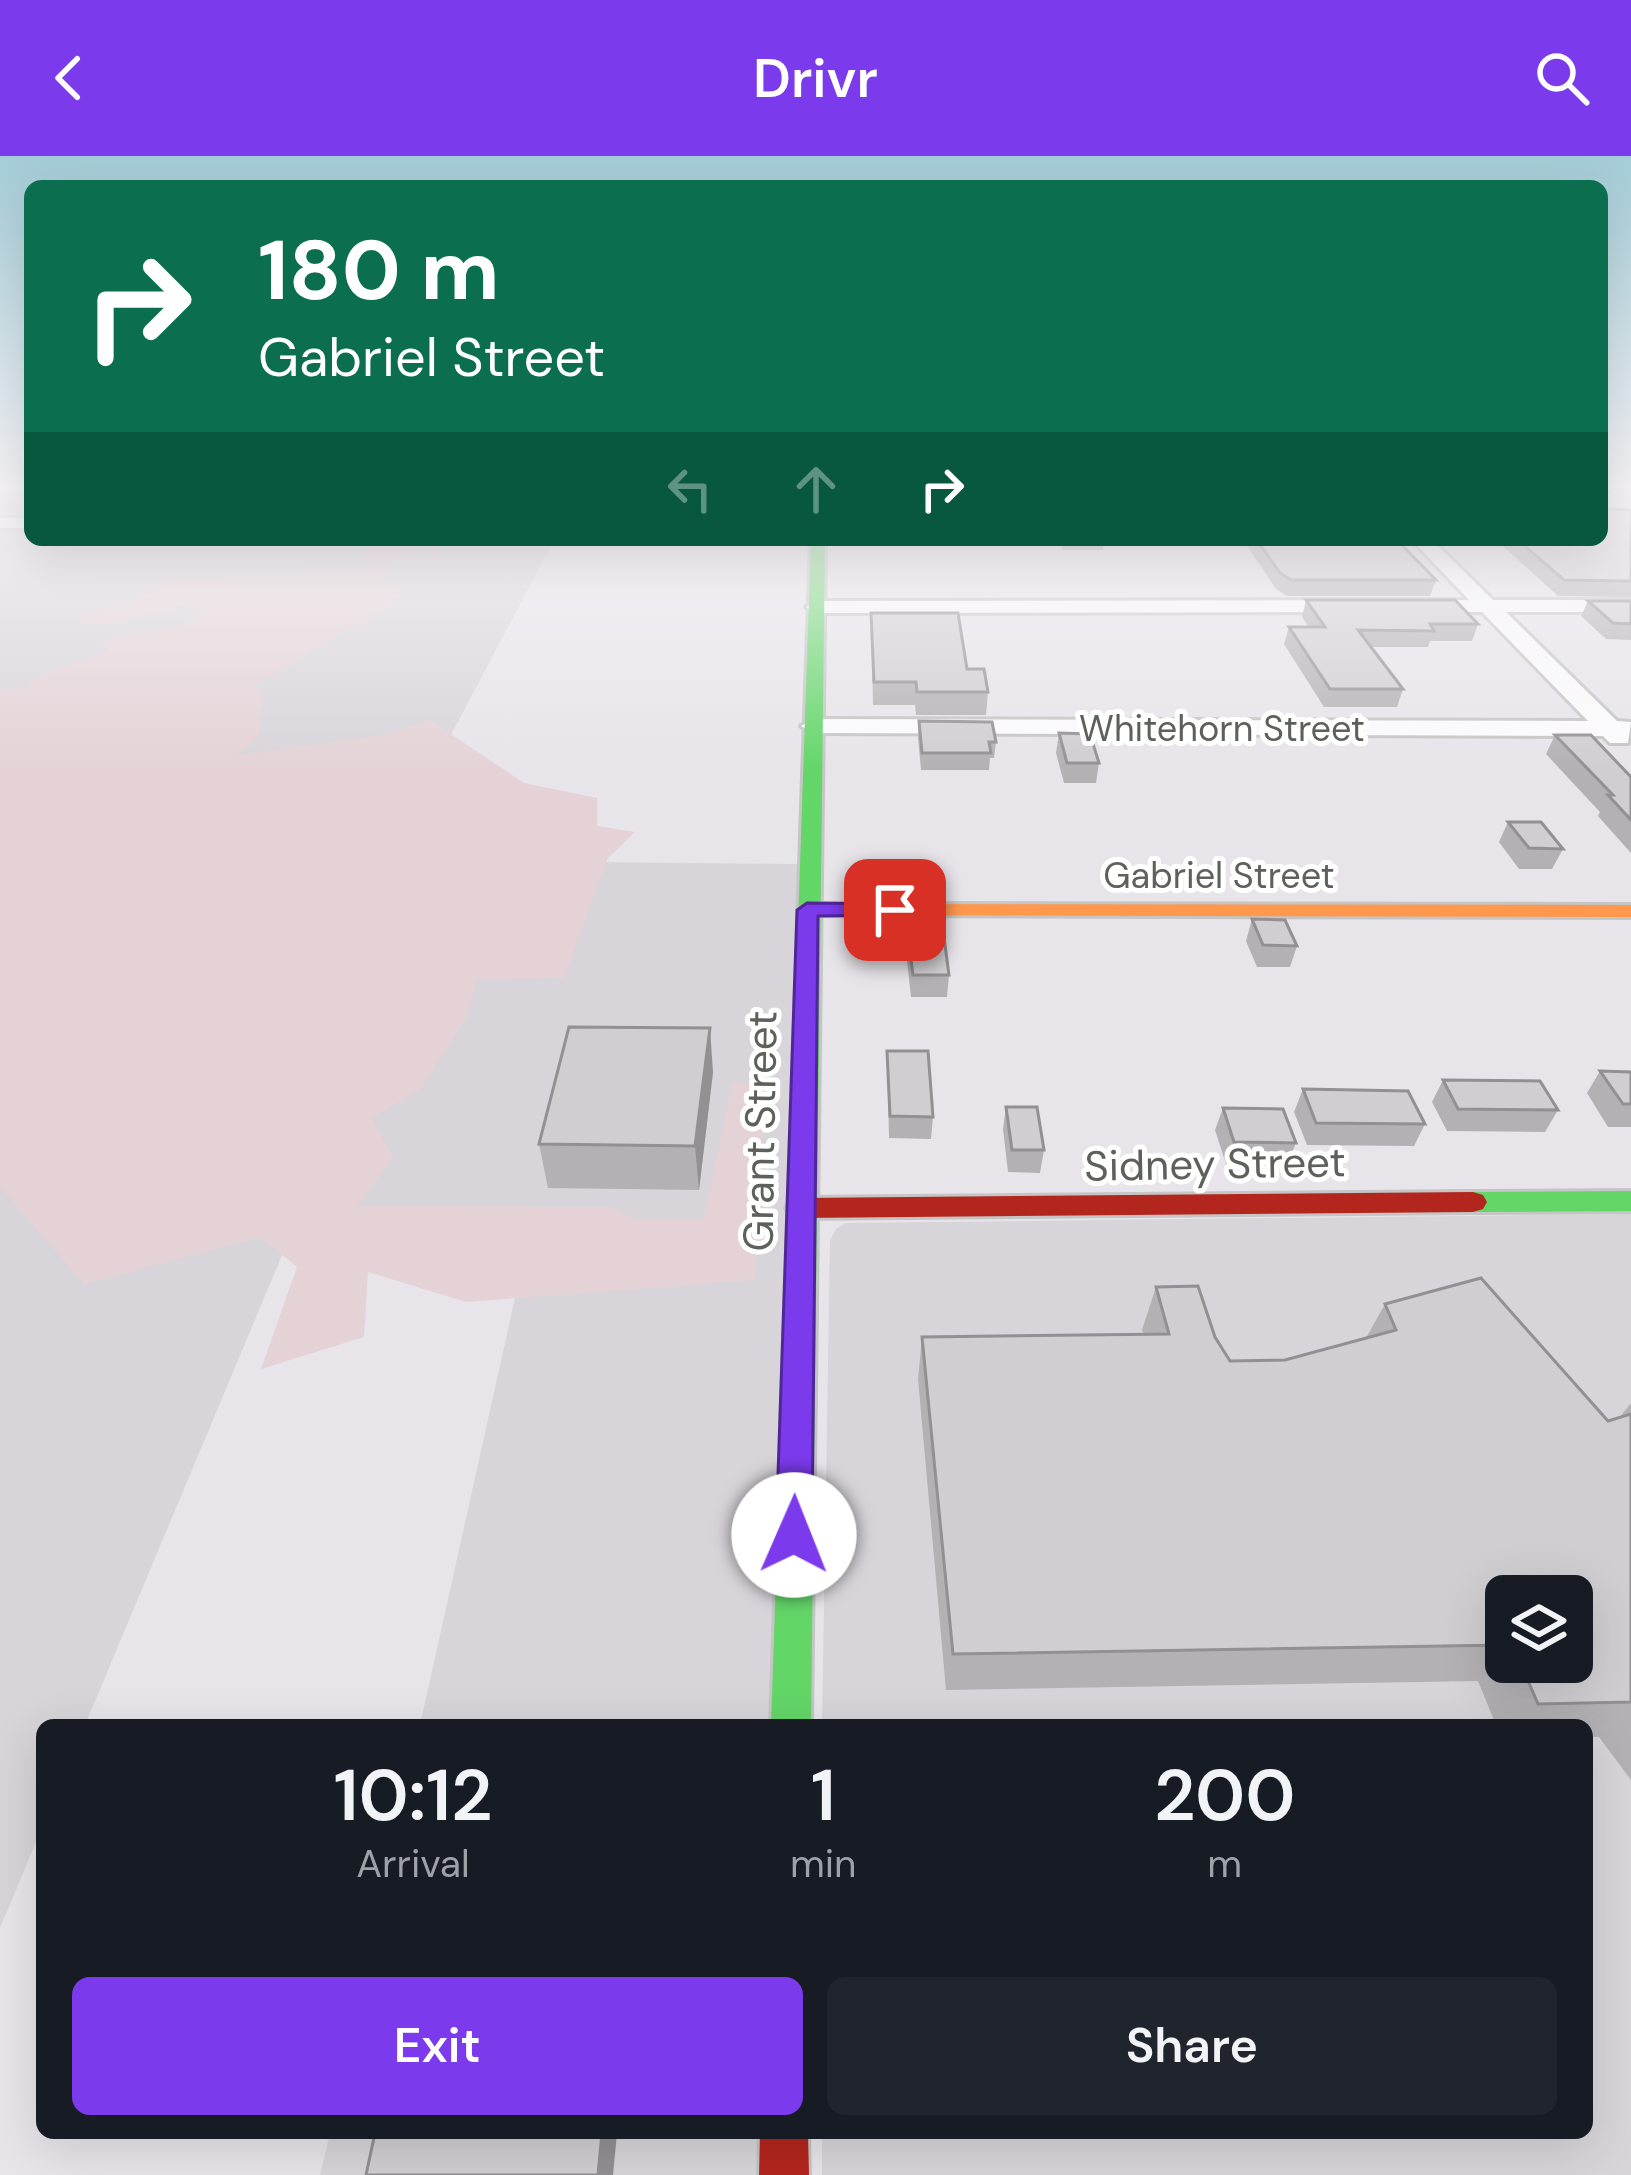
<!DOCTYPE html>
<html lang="en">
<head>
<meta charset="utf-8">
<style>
  body { margin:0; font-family:"DM Sans",sans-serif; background:#20242c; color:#f1f3f6; height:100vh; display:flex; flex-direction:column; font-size:45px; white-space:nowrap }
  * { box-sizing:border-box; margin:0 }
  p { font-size:39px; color:#9ea1a6 }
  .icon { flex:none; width:66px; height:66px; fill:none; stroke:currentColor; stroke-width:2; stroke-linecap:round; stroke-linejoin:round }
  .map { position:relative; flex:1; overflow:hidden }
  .drawer { position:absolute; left:36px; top:1563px; width:1557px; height:420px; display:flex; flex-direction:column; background:#171b24; border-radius:18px; box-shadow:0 12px 48px #0002 }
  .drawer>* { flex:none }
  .hud { position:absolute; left:24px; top:24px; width:1584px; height:366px; border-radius:18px; box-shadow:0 12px 48px #0002; background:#0b6e4f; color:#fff; overflow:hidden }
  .controls { position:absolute; left:1485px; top:1419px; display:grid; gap:24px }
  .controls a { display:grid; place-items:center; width:108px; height:108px; border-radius:18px; background:#171b24; box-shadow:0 12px 48px #0002; font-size:60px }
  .pin { position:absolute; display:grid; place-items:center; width:102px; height:102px; color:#fff; margin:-51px; border-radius:24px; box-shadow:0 6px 18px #0006 }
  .me { position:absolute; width:132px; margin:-66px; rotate:1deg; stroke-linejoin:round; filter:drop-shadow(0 0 9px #0008) }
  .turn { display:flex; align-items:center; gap:42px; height:252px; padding:0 36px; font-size:54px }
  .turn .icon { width:156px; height:156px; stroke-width:2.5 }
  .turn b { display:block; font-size:84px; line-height:102px }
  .lanes { display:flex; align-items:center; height:114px; padding:0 36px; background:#0003; justify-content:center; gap:60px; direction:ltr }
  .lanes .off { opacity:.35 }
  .eta { display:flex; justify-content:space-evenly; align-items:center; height:204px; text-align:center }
  .eta b { font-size:72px; font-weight:600; line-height:84px }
  .primary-button { display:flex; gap:24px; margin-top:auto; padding:24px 36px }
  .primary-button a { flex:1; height:138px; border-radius:18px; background:#7c3aed; color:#fff; font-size:48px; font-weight:600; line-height:138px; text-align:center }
  .primary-button a+a { background:#20242c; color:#f1f3f6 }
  header { display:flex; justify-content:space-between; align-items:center; height:156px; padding:0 36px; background:#7c3aed; color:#fff; font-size:54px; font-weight:600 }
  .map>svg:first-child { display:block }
  .industrial { fill:#d7d5d9; fill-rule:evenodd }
  .green { fill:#e4d2d6 }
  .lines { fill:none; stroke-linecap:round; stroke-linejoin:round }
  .stream { stroke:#def0be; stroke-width:4.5 }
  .street-casing { stroke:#c5c5c5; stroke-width:6 }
  .fast-casing { stroke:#c4c5c4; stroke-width:6 }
  .slow-casing { stroke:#c4c5c4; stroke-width:6 }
  .jam-casing { stroke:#c4c5c4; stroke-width:6 }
  .street { fill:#fcfbfc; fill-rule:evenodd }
  .fast { fill:#63d668; fill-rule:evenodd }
  .slow { fill:#ff974d; fill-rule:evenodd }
  .jam { fill:#b3261e; fill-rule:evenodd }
  .wall { fill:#b3b1b4; fill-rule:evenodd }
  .shaded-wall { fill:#929092 }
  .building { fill:#d0ced1; stroke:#929092; stroke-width:3 }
  .route { fill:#7c3aed; stroke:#51269a; stroke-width:3 }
  .labels { text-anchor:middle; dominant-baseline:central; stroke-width:10; stroke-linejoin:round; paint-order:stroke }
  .far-street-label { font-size:36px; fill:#5e615b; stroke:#fff }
  .street-label { font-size:42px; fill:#5e615b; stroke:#fff }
</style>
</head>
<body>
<header><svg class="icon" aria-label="back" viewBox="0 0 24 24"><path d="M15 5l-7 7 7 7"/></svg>Drivr<svg class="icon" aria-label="search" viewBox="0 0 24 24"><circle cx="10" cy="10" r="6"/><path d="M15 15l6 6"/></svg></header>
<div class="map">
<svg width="1631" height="2019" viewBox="0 0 1631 2019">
  <rect width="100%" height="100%" fill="#e8e5ea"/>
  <g class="industrial">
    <path d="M 0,331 L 30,331 L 30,384 L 554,384 L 385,704 L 800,708 L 774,1569 L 420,1569 L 531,1070 L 296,1066 L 85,1569 L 42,1569 L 42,1672 L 0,1772 Z"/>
    <path d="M 1631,1058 L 1631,2019 L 822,2019 L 822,1977 L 1587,1977 L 1587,1569 L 822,1569 L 830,1084 L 836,1073 L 845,1067 ZM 1506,1440 L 1572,1440 L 1572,1506 L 1506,1506 Z"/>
    <path d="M 330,1977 L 764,1977 L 762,2019 L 320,2019 Z"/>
  </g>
  <path class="green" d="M 381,384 L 451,384 L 436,399 L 397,403 L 385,423 L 408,434 C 375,465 353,467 319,489 C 297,504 279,518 254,530 L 262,536 L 259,579 L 238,599 L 383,579 L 430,564 L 524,627 L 597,642 L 597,670 L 635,676 L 608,702 L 564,822 L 477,824 L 466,863 L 421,933 L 372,962 L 393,1002 L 357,1050 L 613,1051 L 635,1064 L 703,1063 L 732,928 L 766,925 L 755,1124 L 466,1146 L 368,1116 L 364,1181 L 261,1213 L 297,1111 L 260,1081 L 84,1128 L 0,1031 L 0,534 L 29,532 L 32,523 L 108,494 L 101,486 C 134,472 166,477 192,465 L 195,447 L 113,467 L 80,467 L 77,459 L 133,446 L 170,422 L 297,419 L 311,410 L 357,406 L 364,394 Z"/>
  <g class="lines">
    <path class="stream" d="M 0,359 L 30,360"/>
    <g class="street-casing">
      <g id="street">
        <rect x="0" y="362" width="30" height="10"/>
        <path d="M 1412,384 L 1432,384 L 1493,444 L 1631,444 L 1631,456 L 1506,456 L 1617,565 L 1631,566 L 1628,587 L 1610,587 L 1603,580 L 813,577 L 801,570 L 813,563 L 1588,565 L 1482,456 L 817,457 L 806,451 L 817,445 L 1469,444 Z"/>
      </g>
    </g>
    <g class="fast-casing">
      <g id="fast">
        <path d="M 811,384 L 825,384 L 811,1569 L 771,1569 Z"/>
        <path d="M 1631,1035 L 1631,1055 L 1473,1056 L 1463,1053 L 1459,1046 L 1463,1039 L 1473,1036 Z"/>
      </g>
    </g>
    <g class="slow-casing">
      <path id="slow" d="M 807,748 L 1631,749 L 1631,761 L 799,759 L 799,749 Z"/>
    </g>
    <g class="jam-casing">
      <g id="jam">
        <path d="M 1473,1036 L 1483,1039 L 1487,1046 L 1483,1053 L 1473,1056 L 800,1062 L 790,1059 L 786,1052 L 790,1045 L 800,1042 Z"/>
        <path d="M 760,1977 L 808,1977 L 809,2019 L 759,2019 Z"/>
      </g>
    </g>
    <use href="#street" class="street"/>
    <use href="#fast" class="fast"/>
    <use href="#slow" class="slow"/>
    <use href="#jam" class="jam"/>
  </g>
  <g class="wall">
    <path d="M 1604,348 L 1605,353 L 1631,354 L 1631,441 L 1558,440 L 1496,384 L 1602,384 Z"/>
    <path d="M 1059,384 L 1104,384 L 1103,394 L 1063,394 Z"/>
    <path d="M 1243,384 L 1397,384 L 1436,424 L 1430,440 L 1287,440 L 1276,433 Z"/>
    <path d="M 1306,444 L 1478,468 L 1472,485 L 1430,485 L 1428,491 L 1371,491 L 1403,533 L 1397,551 L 1324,551 L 1284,488 L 1289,471 L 1309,471 L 1302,461 Z"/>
    <path d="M 1588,445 L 1631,445 L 1631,484 L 1606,483 L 1581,460 Z"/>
    <path d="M 871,457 L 967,513 L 988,536 L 986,559 L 916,559 L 915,549 L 873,549 Z"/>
    <path d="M 919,565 L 996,586 L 994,602 L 990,602 L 989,614 L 921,614 L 918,582 Z"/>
    <path d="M 1059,577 L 1099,607 L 1096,627 L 1064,627 L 1056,597 Z"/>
    <path d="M 1555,579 L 1631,621 L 1631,697 L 1598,660 L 1600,656 L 1546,598 Z"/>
    <path d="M 1508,666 L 1563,693 L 1552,713 L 1519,713 L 1499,686 Z"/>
    <path d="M 1252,763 L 1297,790 L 1290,811 L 1257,811 L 1246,785 Z"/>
    <path d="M 907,774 L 949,819 L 947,841 L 911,841 L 906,796 Z"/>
    <path d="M 887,895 L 933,961 L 931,983 L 889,982 Z"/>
    <path d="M 1600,915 L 1631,916 L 1631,971 L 1608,971 L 1587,937 Z"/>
    <path d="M 713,916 L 699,1034 L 548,1032 L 539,988 Z"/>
    <path d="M 1443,924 L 1558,954 L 1545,976 L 1447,975 L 1432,946 Z"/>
    <path d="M 1303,933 L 1425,968 L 1414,990 L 1307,989 L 1294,956 Z"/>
    <path d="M 1006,951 L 1044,994 L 1040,1017 L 1008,1016 L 1003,973 Z"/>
    <path d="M 1223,952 L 1296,987 L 1287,1009 L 1226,1008 L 1215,974 Z"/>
    <path d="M 1156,1131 L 1215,1181 L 1230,1205 L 1285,1204 L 1366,1182 L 1385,1148 L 1608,1265 L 1619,1262 L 1631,1247 L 1631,1624 L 1599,1581 L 1587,1581 L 1587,1569 L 1496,1569 L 1478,1525 L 946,1534 L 918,1223 L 922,1181 L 1144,1178 L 1142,1174 ZM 1506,1440 L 1572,1506 L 1506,1506 Z"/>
  </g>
  <g class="shaded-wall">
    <path d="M 710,872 L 713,916 L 699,1034 L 695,990 Z"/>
    <path d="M 602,1977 L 617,1977 L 613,2019 L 598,2019 Z"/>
  </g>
  <g class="building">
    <path d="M 1602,331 L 1610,336 L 1603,340 L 1605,353 L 1631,354 L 1631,425 L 1564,424 L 1518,384 L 1602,384 Z"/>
    <path d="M 1257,384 L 1397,384 L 1436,424 L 1291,424 L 1280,417 Z"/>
    <path d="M 1306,444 L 1455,444 L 1478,468 L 1430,468 L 1434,475 L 1358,474 L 1403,533 L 1330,533 L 1289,471 L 1325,471 Z"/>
    <path d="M 1588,445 L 1631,445 L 1631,468 L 1613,467 Z"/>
    <path d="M 871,457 L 958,457 L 967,513 L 984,513 L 988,536 L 917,536 L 916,526 L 874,526 Z"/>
    <path d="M 919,565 L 992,566 L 996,586 L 989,586 L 991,597 L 922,597 Z"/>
    <path d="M 1059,577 L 1090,578 L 1099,607 L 1067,607 Z"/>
    <path d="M 1555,579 L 1591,579 L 1631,621 L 1631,664 L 1608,639 L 1613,639 Z"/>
    <path d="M 1508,666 L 1541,666 L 1563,693 L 1529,692 Z"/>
    <path d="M 1252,763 L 1285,764 L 1297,790 L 1263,789 Z"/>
    <path d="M 907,774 L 943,774 L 949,819 L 913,819 Z"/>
    <path d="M 569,871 L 710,872 L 695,990 L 539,988 Z"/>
    <path d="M 887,895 L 928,895 L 933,961 L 890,960 Z"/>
    <path d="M 1600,915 L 1631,916 L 1631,948 L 1623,948 Z"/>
    <path d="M 1443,924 L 1540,925 L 1558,954 L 1458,953 Z"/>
    <path d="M 1303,933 L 1408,935 L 1425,968 L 1316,967 Z"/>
    <path d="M 1006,951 L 1037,951 L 1044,994 L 1012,994 Z"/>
    <path d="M 1223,952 L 1283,953 L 1296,987 L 1234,986 Z"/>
    <path d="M 1481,1122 L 1608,1265 L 1631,1258 L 1631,1546 L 1538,1548 L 1520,1506 L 1572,1506 L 1572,1440 L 1506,1440 L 1506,1489 L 953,1498 L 922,1181 L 1169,1178 L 1156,1131 L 1198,1130 L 1215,1181 L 1230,1205 L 1285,1204 L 1396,1174 L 1385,1148 Z"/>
    <path d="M 375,1977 L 602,1977 L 598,2019 L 366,2019 Z"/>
  </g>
  <linearGradient id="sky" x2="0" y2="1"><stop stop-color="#a4ccd7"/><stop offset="0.54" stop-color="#f5f3f6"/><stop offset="1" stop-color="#f5f3f6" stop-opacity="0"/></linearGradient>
  <rect width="1631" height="614" fill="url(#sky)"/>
  <path class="route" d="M 895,748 L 903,750 L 903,759 L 818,760 L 812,1379 L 807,1391 L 794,1396 L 782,1391 L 776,1379 L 797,754 L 807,747 Z"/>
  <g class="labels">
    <g class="far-street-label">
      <text x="1222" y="572">Whitehorn Street</text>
      <text x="1219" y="719">Gabriel Street</text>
    </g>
    <g class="street-label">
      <text transform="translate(760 975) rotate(-89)">Grant Street</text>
      <text transform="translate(1215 1008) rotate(-1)">Sidney Street</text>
    </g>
  </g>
</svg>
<div class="controls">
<a><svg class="icon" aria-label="layers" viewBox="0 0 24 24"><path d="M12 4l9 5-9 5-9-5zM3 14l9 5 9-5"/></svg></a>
</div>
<div class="pin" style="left:895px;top:754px;background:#d93025"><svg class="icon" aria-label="arrive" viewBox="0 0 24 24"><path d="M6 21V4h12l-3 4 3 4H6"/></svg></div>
<svg class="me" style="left:794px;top:1379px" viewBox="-20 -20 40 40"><circle r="19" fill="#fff"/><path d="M0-13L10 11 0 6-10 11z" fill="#7c3aed"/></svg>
<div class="hud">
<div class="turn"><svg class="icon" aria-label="right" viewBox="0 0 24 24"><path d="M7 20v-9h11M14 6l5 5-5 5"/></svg><div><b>180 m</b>Gabriel Street</div></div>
<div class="lanes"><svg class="icon off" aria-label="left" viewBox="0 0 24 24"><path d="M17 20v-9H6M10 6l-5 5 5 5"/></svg><svg class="icon off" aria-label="ahead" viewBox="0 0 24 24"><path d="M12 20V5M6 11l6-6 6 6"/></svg><svg class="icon" aria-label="right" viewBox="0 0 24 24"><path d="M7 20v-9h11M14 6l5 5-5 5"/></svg></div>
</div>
<section class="drawer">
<div class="eta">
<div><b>10:12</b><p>Arrival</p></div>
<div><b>1</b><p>min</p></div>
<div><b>200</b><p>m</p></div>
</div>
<div class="primary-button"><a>Exit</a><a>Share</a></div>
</section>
</div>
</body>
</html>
